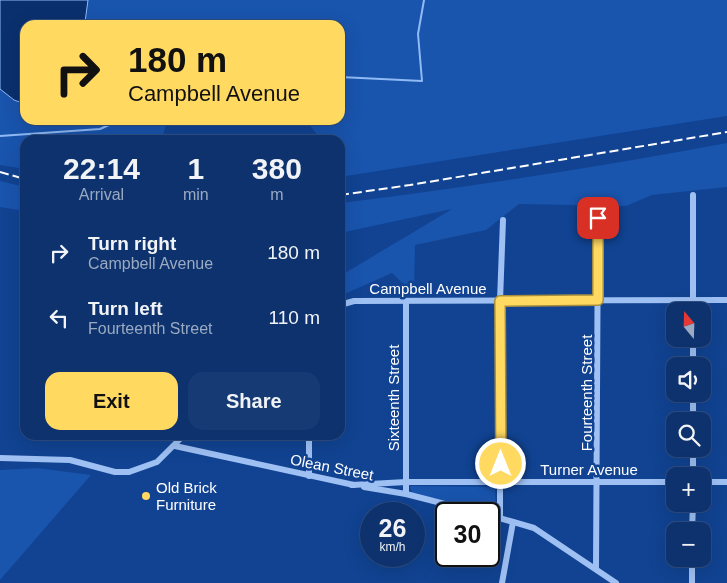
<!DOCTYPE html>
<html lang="en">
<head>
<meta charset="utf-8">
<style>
  body { margin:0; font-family:Helvetica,sans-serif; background:#163a73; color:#f1f3f6; height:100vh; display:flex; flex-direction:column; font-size:19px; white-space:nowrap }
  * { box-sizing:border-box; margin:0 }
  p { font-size:16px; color:#9aaac2 }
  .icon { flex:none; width:28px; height:28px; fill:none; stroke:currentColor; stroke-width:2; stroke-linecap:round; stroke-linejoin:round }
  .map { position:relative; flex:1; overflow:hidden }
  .side { position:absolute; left:20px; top:135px; width:325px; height:305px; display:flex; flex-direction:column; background:#0d326e; border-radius:15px; box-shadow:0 5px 20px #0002,0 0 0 1px #2d4d81 }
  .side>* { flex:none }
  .top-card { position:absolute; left:20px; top:20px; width:325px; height:105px; border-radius:15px; box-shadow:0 5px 20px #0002,0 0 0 1px #2d4d81; background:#ffd960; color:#111; overflow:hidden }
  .needle { width:32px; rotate:341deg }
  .buttons { position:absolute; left:666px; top:302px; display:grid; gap:10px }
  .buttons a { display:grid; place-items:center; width:45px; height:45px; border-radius:10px; background:#0d326e; box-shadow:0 5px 20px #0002,0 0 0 1px #2d4d81; font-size:25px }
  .speed { position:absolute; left:360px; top:502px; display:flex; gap:10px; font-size:25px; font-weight:700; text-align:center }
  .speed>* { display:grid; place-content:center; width:65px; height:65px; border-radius:50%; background:#0d326e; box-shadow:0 5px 20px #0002,0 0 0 1px #2d4d81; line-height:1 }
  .speed small { font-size:12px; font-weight:400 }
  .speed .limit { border:2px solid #111; border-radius:8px; background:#fff; color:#111 }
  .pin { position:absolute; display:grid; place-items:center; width:42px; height:42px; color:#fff; margin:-21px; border-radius:10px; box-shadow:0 2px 8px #0006 }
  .me { position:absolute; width:55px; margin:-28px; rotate:0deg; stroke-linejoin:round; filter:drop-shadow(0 0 4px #0008) }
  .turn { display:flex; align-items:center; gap:18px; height:105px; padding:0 25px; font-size:22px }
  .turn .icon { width:65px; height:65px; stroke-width:2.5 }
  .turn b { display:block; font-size:35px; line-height:42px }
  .eta { display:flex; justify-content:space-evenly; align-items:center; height:85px; text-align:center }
  .eta b { font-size:30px; font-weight:700; line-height:35px }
  .primary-button { display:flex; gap:10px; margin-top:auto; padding:10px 25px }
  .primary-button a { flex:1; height:58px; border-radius:15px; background:#ffd960; color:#111; font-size:20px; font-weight:700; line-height:58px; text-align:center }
  .primary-button a+a { background:#163a73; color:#f1f3f6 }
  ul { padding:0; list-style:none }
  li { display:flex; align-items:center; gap:15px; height:65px; padding:0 25px }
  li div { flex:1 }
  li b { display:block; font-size:19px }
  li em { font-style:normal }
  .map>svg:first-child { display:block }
  .green { fill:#1954ad }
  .water { fill:#0a306e; stroke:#90baf6 }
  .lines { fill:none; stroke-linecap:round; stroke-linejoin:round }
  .stream { stroke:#90baf6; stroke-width:2 }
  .minor { stroke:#9ec0f3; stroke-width:6 }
  .rail { stroke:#fff; stroke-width:2; stroke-dasharray:9 4; stroke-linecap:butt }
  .route-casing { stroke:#a68d3e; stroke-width:12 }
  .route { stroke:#ffd960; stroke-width:9 }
  .poi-dot { fill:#ffd960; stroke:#114392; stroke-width:2 }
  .labels { text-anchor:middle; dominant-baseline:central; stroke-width:5; stroke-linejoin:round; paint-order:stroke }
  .street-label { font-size:15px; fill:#fff; stroke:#114392 }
  .poi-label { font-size:15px; fill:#fff; stroke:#114392; text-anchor:start }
</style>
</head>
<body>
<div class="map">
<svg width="727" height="583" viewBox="0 0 727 583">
  <rect width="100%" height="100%" fill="#114392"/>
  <g class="green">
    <path d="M 0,0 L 727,0 L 727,116 L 340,177 L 340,140 L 286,140 L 318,136 L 306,120 L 340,120 L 340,25 L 25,25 L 25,120 L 167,120 L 162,140 L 25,140 L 25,169 L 0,165 Z"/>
    <path d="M 727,143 L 727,187 L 652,195 L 626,206 L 519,204 L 486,230 L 415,245 L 414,294 L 392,273 L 340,296 L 340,276 L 452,209 L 340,233 L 340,203 C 470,187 599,167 727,143 Z"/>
    <path d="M 0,181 L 25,187 L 25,211 L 0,207 Z"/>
    <path d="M 37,468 L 91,475 L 0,580 L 0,470 Z"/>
    <path d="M 410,486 L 495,487 L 496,511 L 412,494 Z"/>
  </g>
  <path class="water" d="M 0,0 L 88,0 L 85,22 L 81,25 L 25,25 L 25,104 L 14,100 L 0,89 Z"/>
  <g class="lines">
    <g class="stream">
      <path d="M 340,77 L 422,81 L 418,34 L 424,0"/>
      <path d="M 0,136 L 100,129 L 120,120"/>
    </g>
    <g class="minor">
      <path d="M 406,301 L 406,494"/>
      <path d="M 340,305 L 354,301 L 727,300"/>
      <path d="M 693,311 L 693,195"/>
      <path d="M 693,366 L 693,339"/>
      <path d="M 693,421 L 693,394"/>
      <path d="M 309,435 L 309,476"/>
      <path d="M 175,446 L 354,485"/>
      <path d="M 0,458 L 70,460 L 115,472 L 129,472 L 157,462 L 184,435"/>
      <path d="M 693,476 L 693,449"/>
      <path d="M 702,482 L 727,482"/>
      <path d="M 352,485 L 406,482 L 675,482"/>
      <path d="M 364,487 L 406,494 L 484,514"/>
      <path d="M 489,515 L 534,528 L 616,583"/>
      <path d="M 500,518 L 500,301 L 503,220"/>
      <path d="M 692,531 L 693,504"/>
      <path d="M 596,568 L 598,217"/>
      <path d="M 502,583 L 513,522"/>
      <path d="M 692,583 L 692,559"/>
    </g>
    <g class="rail">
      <path d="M 0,172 L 25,179"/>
      <path d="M 340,195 L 410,185 L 727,132"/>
    </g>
  </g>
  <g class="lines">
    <g class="route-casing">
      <path id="route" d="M 501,464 L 500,301 L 598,300 L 598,218"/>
    </g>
    <use href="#route" class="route"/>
  </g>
  <circle class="poi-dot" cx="146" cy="496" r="5"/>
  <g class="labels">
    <g class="street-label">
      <text x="428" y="288">Campbell Avenue</text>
      <text transform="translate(586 393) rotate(-90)">Fourteenth Street</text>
      <text transform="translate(393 398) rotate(-90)">Sixteenth Street</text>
      <text transform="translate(332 467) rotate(11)">Olean Street</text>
      <text x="589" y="469">Turner Avenue</text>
    </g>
    <g class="poi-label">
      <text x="156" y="487">Old Brick<tspan x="156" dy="17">Furniture</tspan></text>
    </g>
  </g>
</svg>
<div class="buttons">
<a><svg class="needle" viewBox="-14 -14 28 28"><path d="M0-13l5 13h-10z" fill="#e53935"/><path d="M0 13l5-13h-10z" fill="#9aaac2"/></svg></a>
<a><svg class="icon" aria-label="sound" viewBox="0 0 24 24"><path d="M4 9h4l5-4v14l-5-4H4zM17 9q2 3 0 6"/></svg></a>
<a><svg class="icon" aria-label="search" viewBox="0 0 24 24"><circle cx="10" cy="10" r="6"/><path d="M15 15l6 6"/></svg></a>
<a>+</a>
<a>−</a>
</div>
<div class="speed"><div>26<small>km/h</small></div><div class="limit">30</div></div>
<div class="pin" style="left:598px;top:218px;background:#d93025"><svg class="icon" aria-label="arrive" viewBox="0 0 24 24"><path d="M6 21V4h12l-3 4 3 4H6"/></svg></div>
<svg class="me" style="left:501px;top:464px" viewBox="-20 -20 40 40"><circle r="17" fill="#ffd960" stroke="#fff" stroke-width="3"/><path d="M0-11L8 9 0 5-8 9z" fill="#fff"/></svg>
<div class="top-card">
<div class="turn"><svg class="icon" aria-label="right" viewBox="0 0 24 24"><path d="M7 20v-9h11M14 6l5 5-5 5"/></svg><div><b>180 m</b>Campbell Avenue</div></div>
</div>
<section class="side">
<div class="eta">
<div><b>22:14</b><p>Arrival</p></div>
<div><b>1</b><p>min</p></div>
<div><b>380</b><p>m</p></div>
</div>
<ul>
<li><svg class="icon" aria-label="right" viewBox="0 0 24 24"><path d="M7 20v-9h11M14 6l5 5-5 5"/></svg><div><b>Turn right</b><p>Campbell Avenue</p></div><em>180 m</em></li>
<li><svg class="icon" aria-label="left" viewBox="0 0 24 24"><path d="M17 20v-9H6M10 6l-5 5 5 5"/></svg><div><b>Turn left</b><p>Fourteenth Street</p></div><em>110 m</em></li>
</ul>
<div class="primary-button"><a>Exit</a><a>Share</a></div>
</section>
</div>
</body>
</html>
